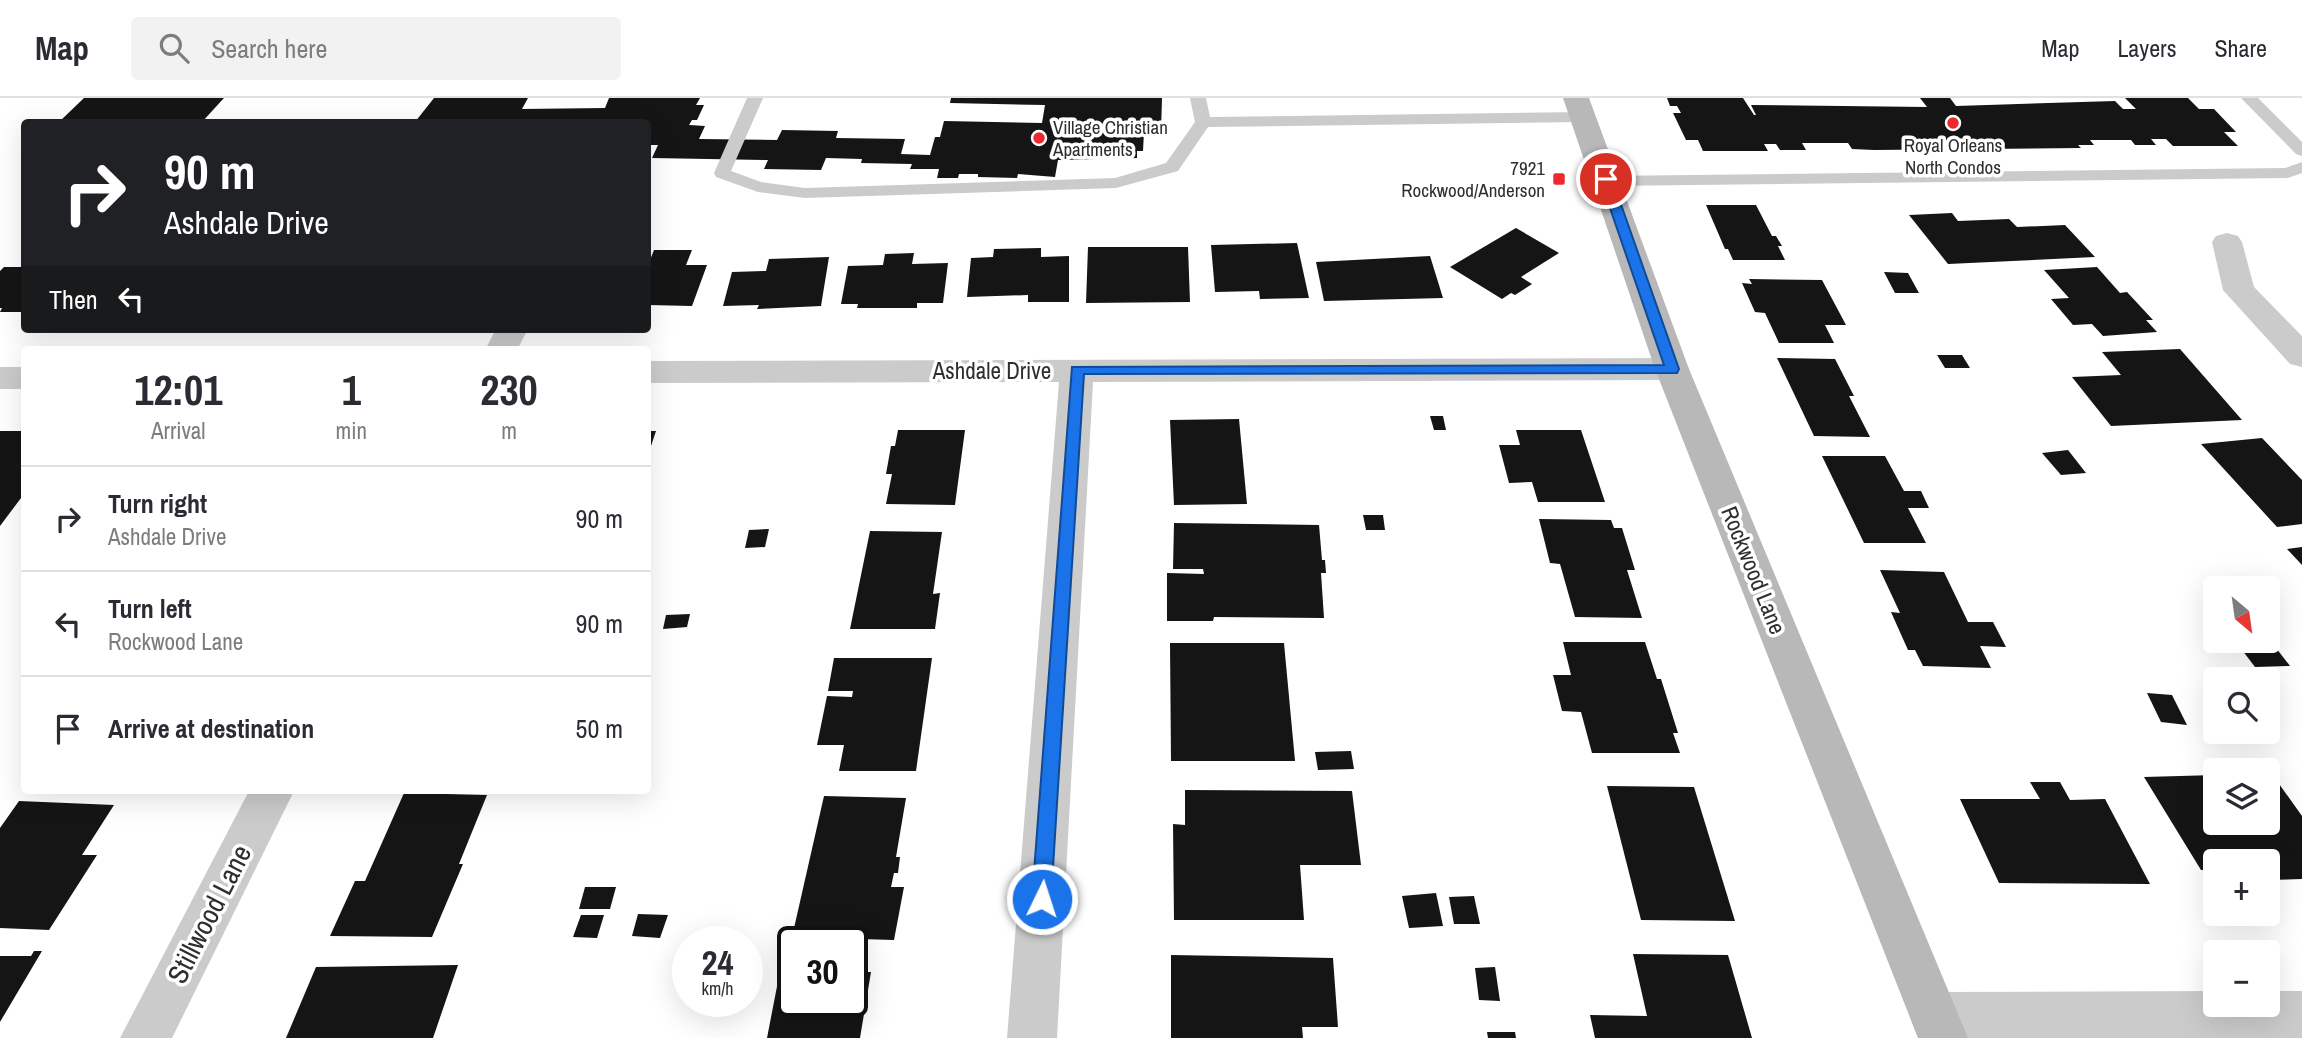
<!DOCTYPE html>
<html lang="en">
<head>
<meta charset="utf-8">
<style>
  body { margin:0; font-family:"Archivo Narrow",sans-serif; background:#f2f2f3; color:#2b2b33; height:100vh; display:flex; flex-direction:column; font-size:26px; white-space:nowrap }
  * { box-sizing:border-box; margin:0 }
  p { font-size:23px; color:#7c7c81 }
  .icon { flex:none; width:38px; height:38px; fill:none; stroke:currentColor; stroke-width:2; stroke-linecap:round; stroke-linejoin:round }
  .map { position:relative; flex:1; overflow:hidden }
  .side { position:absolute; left:21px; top:248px; width:630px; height:448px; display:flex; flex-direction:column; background:#fff; border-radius:7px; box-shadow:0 7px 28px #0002 }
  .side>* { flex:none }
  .banner { position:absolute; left:21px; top:21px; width:630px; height:214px; border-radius:7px; box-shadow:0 7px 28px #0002; background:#202124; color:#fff; overflow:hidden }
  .needle { width:46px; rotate:151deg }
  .tools { position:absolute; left:2203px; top:478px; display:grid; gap:14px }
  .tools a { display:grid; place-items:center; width:77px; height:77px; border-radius:7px; background:#fff; box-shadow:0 7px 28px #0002; font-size:35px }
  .speed { position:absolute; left:672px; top:828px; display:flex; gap:14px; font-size:35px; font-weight:700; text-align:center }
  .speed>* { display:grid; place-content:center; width:91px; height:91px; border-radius:50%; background:#fff; box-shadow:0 7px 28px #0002; line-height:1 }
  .speed small { font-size:18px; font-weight:400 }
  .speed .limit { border:4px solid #111; border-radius:10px; background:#fff; color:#111 }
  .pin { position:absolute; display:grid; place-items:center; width:60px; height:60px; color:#fff; margin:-30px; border:4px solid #fff; border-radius:50%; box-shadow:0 2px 7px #0007 }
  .me { position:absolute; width:77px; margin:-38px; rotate:4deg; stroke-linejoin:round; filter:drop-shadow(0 0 5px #0008) }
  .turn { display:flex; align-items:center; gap:24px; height:147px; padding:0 28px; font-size:32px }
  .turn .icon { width:91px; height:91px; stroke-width:2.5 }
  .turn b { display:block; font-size:49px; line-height:60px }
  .then { display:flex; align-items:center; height:66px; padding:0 28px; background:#0003; gap:14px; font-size:26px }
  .eta { display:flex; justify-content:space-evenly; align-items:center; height:119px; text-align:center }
  .eta b { font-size:42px; font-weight:700; line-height:49px }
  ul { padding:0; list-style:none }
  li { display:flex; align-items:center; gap:21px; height:105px; padding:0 28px; border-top:2px solid #e1e1e2 }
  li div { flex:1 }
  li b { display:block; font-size:26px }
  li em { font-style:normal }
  header { display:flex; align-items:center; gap:42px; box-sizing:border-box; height:98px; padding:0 35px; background:#fff; border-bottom:2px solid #e1e1e2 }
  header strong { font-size:33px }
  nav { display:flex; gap:38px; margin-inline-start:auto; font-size:24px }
  .search { width:490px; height:63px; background:#f2f2f3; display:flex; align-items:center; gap:18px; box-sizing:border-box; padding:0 24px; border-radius:7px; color:#7c7c81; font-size:26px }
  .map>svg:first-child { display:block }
  .building { fill:#151515 }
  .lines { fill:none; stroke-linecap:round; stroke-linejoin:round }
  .lane { fill:#cbcbcb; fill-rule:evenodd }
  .street { fill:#cbcbcb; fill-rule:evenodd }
  .secondary { fill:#b8b8b8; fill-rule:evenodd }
  .route { fill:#1a73e8; stroke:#114b97; stroke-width:2 }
  .poi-dot { fill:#ec292e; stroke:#fff; stroke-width:2.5 }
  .labels { text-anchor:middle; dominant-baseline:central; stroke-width:7; stroke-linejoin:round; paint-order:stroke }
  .far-poi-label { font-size:19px; fill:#2e2e2e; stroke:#fff; text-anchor:start }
  .street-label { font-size:23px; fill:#2e2e2e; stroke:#fff }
  .near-street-label { font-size:28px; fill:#2e2e2e; stroke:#fff }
</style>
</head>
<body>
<header>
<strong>Map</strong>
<div class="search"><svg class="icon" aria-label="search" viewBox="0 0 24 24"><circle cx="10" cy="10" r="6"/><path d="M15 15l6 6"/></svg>Search here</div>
<nav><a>Map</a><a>Layers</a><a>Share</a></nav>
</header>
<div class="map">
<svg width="2302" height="940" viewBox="0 0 2302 940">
  <rect width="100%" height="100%" fill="#fff"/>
  <g class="building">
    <path d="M 84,0 L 224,0 L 202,24 L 59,24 Z"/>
    <path d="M 434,0 L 528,0 L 522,11 L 605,10 L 609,0 L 700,0 L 696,7 L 704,7 L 697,22 L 692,22 L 689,27 L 705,28 L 699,41 L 777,42 L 782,32 L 838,33 L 836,40 L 905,41 L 901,56 L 930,57 L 935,39 L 940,39 L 944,23 L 1042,25 L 1045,7 L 950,5 L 951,0 L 1162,0 L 1161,34 L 1144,34 L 1143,53 L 1137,53 L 1137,60 L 1058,62 L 1055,79 L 1018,76 L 1017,80 L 978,79 L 978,76 L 959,76 L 958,80 L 937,80 L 939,71 L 910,71 L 912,66 L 861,65 L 862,61 L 826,60 L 821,72 L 764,71 L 768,62 L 652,60 L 658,47 L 650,47 L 648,52 L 648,24 L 415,24 Z"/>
    <path d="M 1667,0 L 1743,0 L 1754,17 L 1756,17 L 1751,7 L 1927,9 L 1920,0 L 1950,0 L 1956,8 L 2115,3 L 2123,11 L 2136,11 L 2125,0 L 2188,0 L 2199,11 L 2214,11 L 2236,34 L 2224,34 L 2238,48 L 2173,48 L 2166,41 L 2151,41 L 2156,47 L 2135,47 L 2131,42 L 2090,42 L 2094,47 L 2078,47 L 2081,50 L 1874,52 L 1852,51 L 1848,45 L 1802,45 L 1806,52 L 1780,52 L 1776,46 L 1764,46 L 1768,53 L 1703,53 L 1698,42 L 1686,42 L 1673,15 L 1681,15 L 1677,8 L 1670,8 Z"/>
    <path d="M 1706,107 L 1756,107 L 1772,138 L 1776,138 L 1782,148 L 1778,148 L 1785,162 L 1733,162 L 1728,151 L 1725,151 Z"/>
    <path d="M 1952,115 L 1958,123 L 2009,121 L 2017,129 L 2065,127 L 2095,159 L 1948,166 L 1909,117 Z"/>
    <path d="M 1516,130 L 1559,155 L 1521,179 L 1532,186 L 1515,197 L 1511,195 L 1502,201 L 1450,169 Z"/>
    <path d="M 1297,145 L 1309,200 L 1260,201 L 1259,193 L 1215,194 L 1211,147 Z"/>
    <path d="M 1088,149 L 1188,149 L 1190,204 L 1086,205 Z"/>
    <path d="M 1041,150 L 1041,159 L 1069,158 L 1069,204 L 1028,204 L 1028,197 L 967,199 L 971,160 L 993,159 L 994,151 Z"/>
    <path d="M 654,152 L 692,152 L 686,167 L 707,167 L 692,208 L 648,207 L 648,167 Z"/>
    <path d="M 914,155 L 912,166 L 948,165 L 943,205 L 917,205 L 917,210 L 857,210 L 858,206 L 841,206 L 848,168 L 883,167 L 885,156 Z"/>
    <path d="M 1430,158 L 1443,200 L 1324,203 L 1316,164 Z"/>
    <path d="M 829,159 L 821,208 L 757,211 L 759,207 L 723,208 L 732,174 L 766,173 L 769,161 Z"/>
    <path d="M 4,169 L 24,169 L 24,214 L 0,214 L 2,210 L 0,210 L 0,173 Z"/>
    <path d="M 2097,169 L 2120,195 L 2127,194 L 2153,222 L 2146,222 L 2157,234 L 2103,238 L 2092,226 L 2073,227 L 2051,201 L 2069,200 L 2044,172 Z"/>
    <path d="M 1884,174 L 1908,175 L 1919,195 L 1895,195 Z"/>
    <path d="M 1749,181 L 1822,182 L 1846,227 L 1825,227 L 1834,245 L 1779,245 L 1765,215 L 1755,214 L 1742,185 L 1752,186 Z"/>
    <path d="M 2180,251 L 2242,322 L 2111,328 L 2072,279 L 2121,277 L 2102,254 Z"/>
    <path d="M 1937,257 L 1962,257 L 1970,270 L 1945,270 Z"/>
    <path d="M 1777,260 L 1835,261 L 1854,298 L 1849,298 L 1870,339 L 1814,338 Z"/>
    <path d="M 1430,318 L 1443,318 L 1446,332 L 1434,332 Z"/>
    <path d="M 1239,321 L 1247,406 L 1174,407 L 1170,322 Z"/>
    <path d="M 898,332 L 965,332 L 955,407 L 886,406 L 892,376 L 886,376 L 891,348 L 895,348 Z"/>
    <path d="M 1516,332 L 1581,332 L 1605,404 L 1538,404 L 1532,384 L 1509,385 L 1499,347 L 1520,347 Z"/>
    <path d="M 0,333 L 24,333 L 24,396 L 0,428 Z"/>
    <path d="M 648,333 L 656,333 L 648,357 Z"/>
    <path d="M 2262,340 L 2302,382 L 2302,426 L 2277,429 L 2201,346 Z"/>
    <path d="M 2068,352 L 2086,375 L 2061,377 L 2042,355 Z"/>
    <path d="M 1822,358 L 1885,358 L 1904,393 L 1921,393 L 1929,410 L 1908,410 L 1926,445 L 1864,445 Z"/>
    <path d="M 1363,417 L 1383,417 L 1385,432 L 1366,432 Z"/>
    <path d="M 1539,421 L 1611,422 L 1614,430 L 1622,430 L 1635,472 L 1627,472 L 1642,520 L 1575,519 L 1560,466 L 1550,465 Z"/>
    <path d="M 1174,425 L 1319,427 L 1322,462 L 1325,462 L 1326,475 L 1321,475 L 1324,520 L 1214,519 L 1213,523 L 1167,523 L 1167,475 L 1204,476 L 1203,471 L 1173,471 Z"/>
    <path d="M 769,431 L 765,449 L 745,450 L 749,432 Z"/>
    <path d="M 870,433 L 942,434 L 933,496 L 940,495 L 935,531 L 850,531 Z"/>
    <path d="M 2302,449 L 2302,467 L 2287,451 Z"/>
    <path d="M 1880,472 L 1944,474 L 1968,524 L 1993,524 L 2006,549 L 1980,548 L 1991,570 L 1923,568 L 1915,552 L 1908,552 L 1891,514 L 1900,515 Z"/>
    <path d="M 690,516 L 687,529 L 663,531 L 666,517 Z"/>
    <path d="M 1563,544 L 1645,544 L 1657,581 L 1661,581 L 1678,635 L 1673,635 L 1680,655 L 1592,655 L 1581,614 L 1562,613 L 1553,577 L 1571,577 Z"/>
    <path d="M 1170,545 L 1284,545 L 1295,663 L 1171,663 Z"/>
    <path d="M 2273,546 L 2290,568 L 2255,569 L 2239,548 Z"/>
    <path d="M 834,560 L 932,560 L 916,673 L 839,673 L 844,647 L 817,647 L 827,598 L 852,599 L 853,593 L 828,593 Z"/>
    <path d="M 2147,595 L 2172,597 L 2187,627 L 2161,624 Z"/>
    <path d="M 1351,653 L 1354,671 L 1318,672 L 1315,654 Z"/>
    <path d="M 2268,676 L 2272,676 L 2302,718 L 2302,781 L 2268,782 L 2268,763 L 2216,763 L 2216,772 L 2201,772 L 2144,679 L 2216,677 L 2216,724 L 2268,724 Z"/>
    <path d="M 2030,684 L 2060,684 L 2070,702 L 2105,701 L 2150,786 L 1999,785 L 1960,701 L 2040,701 Z"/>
    <path d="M 1607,688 L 1694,689 L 1735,823 L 1641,822 Z"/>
    <path d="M 1185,692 L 1352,693 L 1361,767 L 1300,767 L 1304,822 L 1174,822 L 1173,726 L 1185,727 Z"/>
    <path d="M 404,695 L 487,697 L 459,766 L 463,766 L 432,839 L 330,838 L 355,783 L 365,783 Z"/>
    <path d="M 824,698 L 906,700 L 896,759 L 900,759 L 898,775 L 894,775 L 891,789 L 904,789 L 894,842 L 792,839 Z"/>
    <path d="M 19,703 L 114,707 L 82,757 L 97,757 L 49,832 L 0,830 L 0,730 Z"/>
    <path d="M 585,789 L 616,789 L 610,811 L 579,811 Z"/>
    <path d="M 1436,795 L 1443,828 L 1409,830 L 1402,798 Z"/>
    <path d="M 1474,798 L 1480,826 L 1454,826 L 1449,799 Z"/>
    <path d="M 638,816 L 668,817 L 660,840 L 632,838 Z"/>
    <path d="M 581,817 L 604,817 L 597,840 L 573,839 Z"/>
    <path d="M 34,853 L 42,853 L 0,924 L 0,858 L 31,858 Z"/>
    <path d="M 1633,856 L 1728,857 L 1752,940 L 1595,940 L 1590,917 L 1647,918 Z"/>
    <path d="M 1171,857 L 1333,860 L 1338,929 L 1302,929 L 1303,940 L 1171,940 Z"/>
    <path d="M 458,867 L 433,940 L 286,940 L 316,869 Z"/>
    <path d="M 1495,869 L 1500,903 L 1479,902 L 1475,870 Z"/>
    <path d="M 780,873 L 793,873 L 793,903 L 852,903 L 852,874 L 871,874 L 860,940 L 767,940 Z"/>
    <path d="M 1487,934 L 1515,934 L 1516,940 L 1488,940 Z"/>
  </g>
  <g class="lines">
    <g class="lane">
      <path d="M 747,0 L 763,0 L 731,73 L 761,84 L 805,90 L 1115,80 L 1166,65 L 1195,24 L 1190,0 L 1206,0 L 1210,19 L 1584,14 L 1592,19 L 1584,24 L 1208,29 L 1178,73 L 1116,90 L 805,100 L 758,94 L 716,79 L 714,75 Z"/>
      <path d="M 2241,0 L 2258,0 L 2302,44 L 2302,58 L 2296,56 Z"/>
      <path d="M 2302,64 L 2302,75 L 2288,80 L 1606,88 L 1598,83 L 1606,78 L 2285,70 Z"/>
    </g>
    <g class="street">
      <path d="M 2227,135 L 2238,138 L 2242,144 L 2254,189 L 2302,238 L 2302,269 L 2290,266 L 2223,192 L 2212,144 L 2216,138 Z"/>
      <path d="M 496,231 L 528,231 L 517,252 L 485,252 Z"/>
      <path d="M 1672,260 L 1684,263 L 1689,271 L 1684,279 L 1672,282 L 1093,284 L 1057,940 L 1007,940 L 1059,284 L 648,285 L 648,263 Z"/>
      <rect x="0" y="269" width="24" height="22"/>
      <path d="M 249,693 L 294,693 L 172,940 L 120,940 Z"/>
      <path d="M 2216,893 L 2216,906 L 2268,906 L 2268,893 L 2302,893 L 2302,940 L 1926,940 L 1917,937 L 1910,919 L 1917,901 L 1935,894 Z"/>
    </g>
    <path class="secondary" d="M 1563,0 L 1589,0 L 1689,271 L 1968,940 L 1918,940 L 1655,271 Z"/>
  </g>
  <path class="route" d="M 1606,78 L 1612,81 L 1679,271 L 1677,275 L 1084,276 L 1051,801 L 1049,807 L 1042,810 L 1035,807 L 1032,801 L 1072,269 L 1664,267 L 1600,81 Z"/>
  <g class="poi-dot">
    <circle cx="1953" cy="25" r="7"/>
    <circle cx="1039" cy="40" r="7"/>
    <rect x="1552" y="74" width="14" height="14" rx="3.5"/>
  </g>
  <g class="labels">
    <g class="far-poi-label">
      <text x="1053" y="29">Village Christian<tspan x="1053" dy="22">Apartments</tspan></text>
      <text x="1953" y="47" text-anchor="middle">Royal Orleans<tspan x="1953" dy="22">North Condos</tspan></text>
      <text x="1545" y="70" text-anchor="end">7921<tspan x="1545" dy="22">Rockwood/Anderson</tspan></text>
    </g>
    <g class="street-label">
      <text x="992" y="272">Ashdale Drive</text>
      <text transform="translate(1754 472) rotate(68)">Rockwood Lane</text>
    </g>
    <g class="near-street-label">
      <text transform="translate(209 816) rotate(-63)">Stillwood Lane</text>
    </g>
  </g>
</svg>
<div class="tools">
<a><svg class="needle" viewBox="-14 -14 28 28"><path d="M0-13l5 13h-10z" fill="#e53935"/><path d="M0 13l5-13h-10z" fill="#7c7c81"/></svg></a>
<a><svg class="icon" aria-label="search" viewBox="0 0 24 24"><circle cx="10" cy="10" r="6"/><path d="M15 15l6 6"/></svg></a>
<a><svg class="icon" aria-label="layers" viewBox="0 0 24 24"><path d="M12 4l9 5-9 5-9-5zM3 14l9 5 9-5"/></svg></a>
<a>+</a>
<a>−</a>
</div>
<div class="speed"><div>24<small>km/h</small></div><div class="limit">30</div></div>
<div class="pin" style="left:1606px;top:81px;background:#d93025"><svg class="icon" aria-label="arrive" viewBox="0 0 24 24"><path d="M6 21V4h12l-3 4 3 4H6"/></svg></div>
<svg class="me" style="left:1042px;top:801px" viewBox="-20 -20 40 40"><circle r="17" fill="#1a73e8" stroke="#fff" stroke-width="3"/><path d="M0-11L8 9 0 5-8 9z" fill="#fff"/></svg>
<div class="banner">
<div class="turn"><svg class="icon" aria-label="right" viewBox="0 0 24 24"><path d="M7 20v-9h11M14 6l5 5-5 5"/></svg><div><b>90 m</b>Ashdale Drive</div></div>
<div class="then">Then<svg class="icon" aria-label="left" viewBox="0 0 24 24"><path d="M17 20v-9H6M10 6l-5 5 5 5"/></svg></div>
</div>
<section class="side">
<div class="eta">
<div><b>12:01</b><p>Arrival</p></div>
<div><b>1</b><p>min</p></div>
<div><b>230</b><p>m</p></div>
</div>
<ul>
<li><svg class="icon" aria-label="right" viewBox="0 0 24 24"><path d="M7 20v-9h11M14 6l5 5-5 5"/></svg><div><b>Turn right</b><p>Ashdale Drive</p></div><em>90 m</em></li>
<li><svg class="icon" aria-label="left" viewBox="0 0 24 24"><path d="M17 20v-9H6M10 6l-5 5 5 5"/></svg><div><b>Turn left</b><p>Rockwood Lane</p></div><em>90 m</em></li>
<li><svg class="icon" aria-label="arrive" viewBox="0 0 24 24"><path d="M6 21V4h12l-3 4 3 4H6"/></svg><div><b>Arrive at destination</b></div><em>50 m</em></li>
</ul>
</section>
</div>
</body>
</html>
